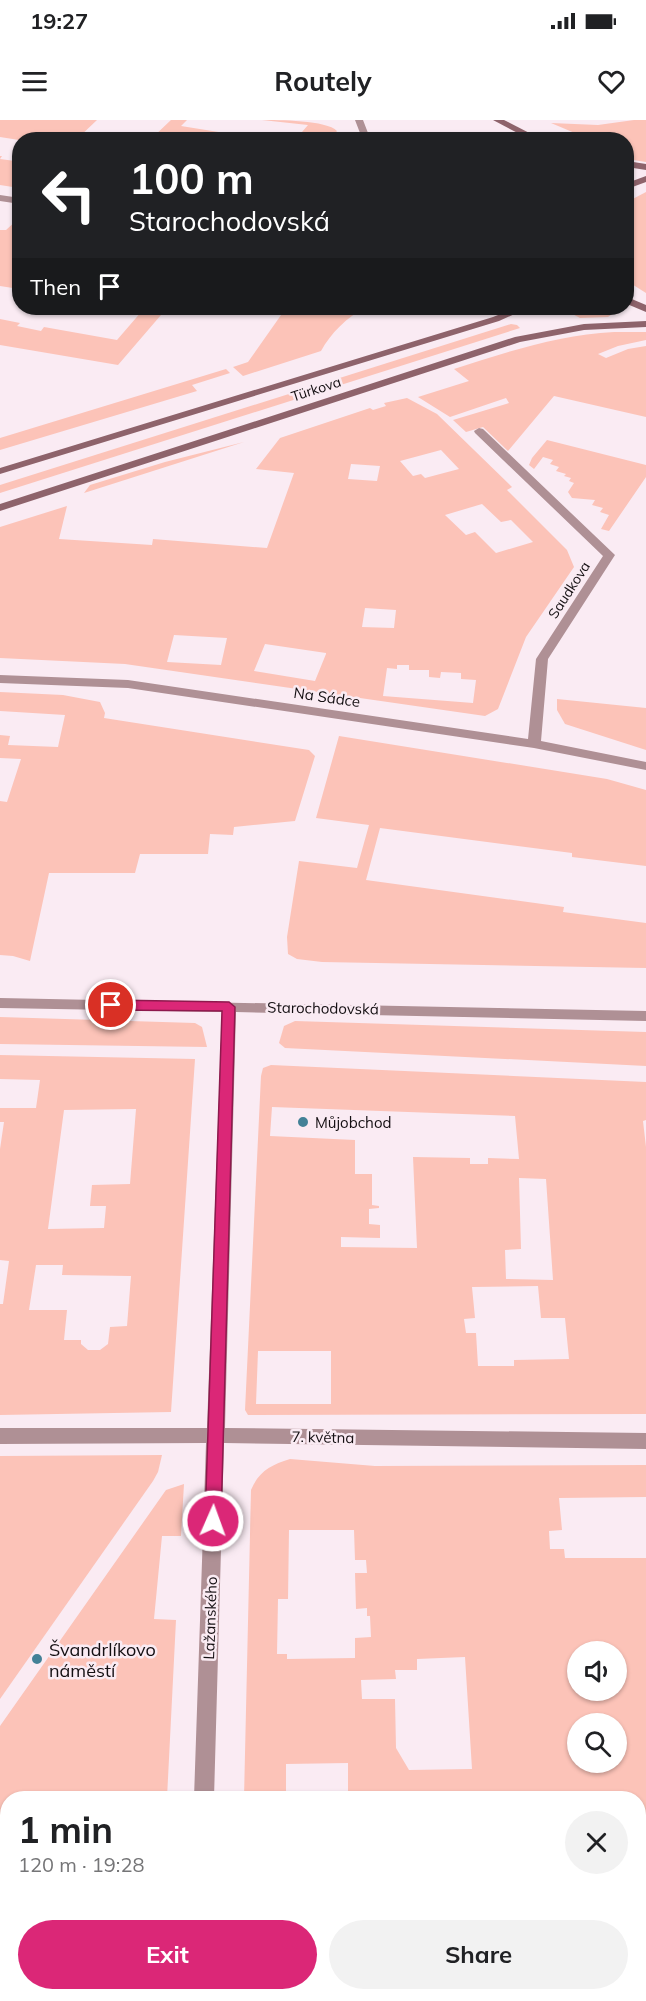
<!DOCTYPE html>
<html lang="en">
<head>
<meta charset="utf-8">
<style>
  body { margin:0; font-family:Mulish,sans-serif; background:#f2f2f2; color:#202124; height:100vh; display:flex; flex-direction:column; font-size:22px; white-space:nowrap }
  * { box-sizing:border-box; margin:0 }
  p { font-size:20px; color:#757577 }
  .icon { flex:none; width:33px; height:33px; fill:none; stroke:currentColor; stroke-width:2; stroke-linecap:round; stroke-linejoin:round }
  .map { position:relative; flex:1; overflow:hidden }
  .panel { position:absolute; left:0px; top:1671px; width:646px; height:210px; display:flex; flex-direction:column; background:#fff; border-radius:24px 24px 0 0; box-shadow:0 2px 4px #0004 }
  .panel>* { flex:none }
  .banner { position:absolute; left:12px; top:12px; width:622px; height:183px; border-radius:24px; box-shadow:0 2px 4px #0004; background:#202124; color:#fff; overflow:hidden }
  .controls { position:absolute; left:567px; top:1521px; display:grid; gap:12px }
  .controls a { display:grid; place-items:center; width:60px; height:60px; border-radius:50%; background:#fff; box-shadow:0 2px 4px #0004; font-size:30px }
  .pin { position:absolute; display:grid; place-items:center; width:51px; height:51px; color:#fff; margin:-26px; border:3px solid #fff; border-radius:50%; box-shadow:0 2px 6px #0007 }
  .me { position:absolute; width:66px; margin:-33px; rotate:2deg; stroke-linejoin:round; filter:drop-shadow(0 0 4px #0008) }
  .turn { display:flex; align-items:center; gap:21px; height:126px; padding:0 18px; font-size:27px }
  .turn .icon { width:78px; height:78px; stroke-width:2.5 }
  .turn b { display:block; font-size:42px; line-height:51px }
  .then { display:flex; align-items:center; height:57px; padding:0 18px; background:#0003; gap:12px; font-size:22px }
  .round { display:grid; place-items:center; flex:none; width:63px; height:63px; border-radius:32px; background:#f2f2f2 }
  .headline { display:flex; align-items:center; justify-content:space-between; height:102px; padding:0 18px }
  h1 { font-size:36px; font-weight:700; line-height:45px }
  .cta { display:flex; gap:12px; margin-top:auto; padding:12px 18px }
  .cta a { flex:1; height:69px; border-radius:36px; background:#db2777; color:#fff; font-size:24px; font-weight:700; line-height:69px; text-align:center }
  .cta a+a { background:#f2f2f2; color:#202124 }
  .status { display:flex; justify-content:space-between; align-items:center; height:42px; padding:0 30px; background:#fff; direction:ltr }
  .status svg { height:16px; fill:currentColor }
  header { display:flex; justify-content:space-between; align-items:center; height:78px; padding:0 18px; background:#fff; font-size:27px; font-weight:700 }
  .map>svg:first-child { display:block }
  .green { fill:#fcc3b8; fill-rule:evenodd }
  .lines { fill:none; stroke-linecap:round; stroke-linejoin:round }
  .street { fill:#af9095; fill-rule:evenodd }
  .secondary { fill:#8e636b; fill-rule:evenodd }
  .route { fill:#db2777; stroke:#8e194d; stroke-width:1.5 }
  .poi-dot { fill:#438197; stroke:#faebf3; stroke-width:2 }
  .labels { text-anchor:middle; dominant-baseline:central; stroke-width:5; stroke-linejoin:round; paint-order:stroke }
  .far-street-label { font-size:14px; fill:#140f12; stroke:#faebf3 }
  .street-label { font-size:15px; fill:#140f12; stroke:#faebf3 }
  .poi-label { font-size:15px; fill:#140f12; stroke:#faebf3; text-anchor:start }
  .near-poi-label { font-size:18px; fill:#140f12; stroke:#faebf3; text-anchor:start }
</style>
</head>
<body>
<div class="status"><b>19:27</b><svg viewBox="0 0 49 12"><path d="M0 12V9h3v3zM5 12V6h3v6zM10 12V3h3v9zM15 12V0h3v12zM26 1h20v11H26zM47 4h2v5h-2z"/></svg></div>
<header><svg class="icon" aria-label="menu" viewBox="0 0 24 24"><path d="M4 6h16M4 12h16M4 18h16"/></svg>Routely<svg class="icon" aria-label="heart" viewBox="0 0 24 24"><path d="M12 20l-8-8c-3-5 5-10 8-4 3-6 11-1 8 4z"/></svg></header>
<div class="map">
<svg width="646" height="1881" viewBox="0 0 646 1881">
  <rect width="100%" height="100%" fill="#faebf3"/>
  <g class="green">
    <path d="M 0,0 L 97,0 L 77,19 L 19,20 L 0,17 Z"/>
    <path d="M 171,0 L 187,0 L 181,6 L 256,18 L 151,19 Z"/>
    <path d="M 262,0 C 278,0 327,0 337,11 L 331,19 L 296,19 L 308,5 Z"/>
    <path d="M 634,0 L 646,0 L 646,42 L 627,39 L 627,20 L 589,19 L 551,3 L 598,5 Z"/>
    <path d="M 0,36 L 2,36 L 0,39 L 15,41 L 19,37 L 19,68 L 0,65 Z"/>
    <path d="M 646,72 L 646,173 L 627,161 L 627,82 Z"/>
    <path d="M 17,100 L 20,101 L 19,169 L 0,166 L 0,110 L 6,110 Z"/>
    <path d="M 124,188 L 167,188 L 118,245 L 0,225 L 0,199 L 20,203 L 17,206 L 41,211 L 44,207 L 117,220 L 142,191 Z"/>
    <path d="M 286,188 L 365,188 C 347,197 331,213 321,231 L 243,256 L 233,247 L 248,242 Z"/>
    <path d="M 561,188 L 610,188 L 615,192 L 608,197 L 580,198 Z"/>
    <path d="M 511,204 L 517,205 L 520,208 L 0,373 L 0,365 Z"/>
    <path d="M 614,212 L 646,212 L 646,220 L 618,226 L 598,234 L 606,238 L 628,229 L 646,226 L 646,297 L 554,276 L 508,331 L 483,307 L 466,312 L 453,300 L 506,284 L 509,283 L 506,278 L 450,297 L 418,277 L 469,261 L 454,249 C 507,232 558,215 614,212 Z"/>
    <path d="M 226,249 L 230,253 L 192,265 L 197,271 L 0,330 L 0,318 Z"/>
    <path d="M 407,278 L 437,294 L 511,366 L 512,367 L 507,370 L 567,430 L 574,447 L 526,517 L 498,589 L 485,596 L 125,544 L 0,538 L 0,407 L 67,386 L 59,419 L 152,425 L 153,419 L 267,428 L 294,353 L 256,349 L 280,318 L 370,288 L 373,290 L 386,286 L 384,283 ZM 441,330 L 459,349 L 425,358 L 421,354 L 413,356 L 400,341 ZM 351,344 L 380,346 L 377,361 L 348,359 ZM 482,384 L 501,402 L 511,400 L 533,422 L 496,433 L 475,412 L 466,415 L 445,395 ZM 365,488 L 396,490 L 394,508 L 362,507 ZM 174,515 L 227,518 L 221,545 L 167,542 ZM 265,524 L 326,533 L 326,534 L 315,561 L 254,551 ZM 397,545 L 409,545 L 409,550 L 429,550 L 429,557 L 440,558 L 441,552 L 461,553 L 461,559 L 476,560 L 473,583 L 383,576 L 387,548 L 397,549 Z"/>
    <path d="M 547,320 L 646,345 L 646,357 L 609,411 L 601,409 L 609,395 L 600,392 L 603,388 L 592,385 L 595,380 L 572,378 L 568,372 L 574,363 L 569,361 L 571,358 L 564,356 L 566,354 L 556,351 L 559,347 L 550,344 L 553,340 L 543,337 L 534,349 L 529,345 L 532,338 Z"/>
    <path d="M 244,322 L 84,373 L 90,365 L 165,342 Z"/>
    <path d="M 0,572 L 63,575 L 100,582 L 105,593 L 104,598 L 309,630 L 315,636 L 295,701 L 234,707 L 233,715 L 210,714 L 208,734 L 140,734 L 135,753 L 49,753 L 30,841 L 13,836 L 0,835 L 0,681 L 7,682 L 21,639 L 0,638 L 0,615 L 10,616 L 8,625 L 58,627 L 65,595 L 0,591 Z"/>
    <path d="M 557,579 L 646,588 L 646,630 L 565,604 L 557,590 Z"/>
    <path d="M 339,616 L 607,659 L 646,670 L 646,746 L 572,737 L 572,733 L 380,708 L 366,760 L 564,787 L 563,792 L 646,803 L 646,848 L 322,842 L 297,839 L 288,834 L 287,817 L 299,741 L 357,748 L 369,705 L 316,698 Z"/>
    <path d="M 0,897 L 195,903 L 202,907 L 207,927 L 0,924 Z"/>
    <path d="M 295,901 L 646,912 L 646,946 L 285,928 L 279,923 L 284,906 Z"/>
    <path d="M 0,935 L 195,939 L 171,1292 L 0,1295 L 0,1184 L 3,1184 L 9,1141 L 0,1140 L 0,1029 L 4,1002 L 0,1002 L 0,988 L 36,988 L 40,960 L 0,959 ZM 136,989 L 130,1064 L 92,1065 L 90,1086 L 106,1086 L 104,1108 L 48,1109 L 64,990 ZM 36,1145 L 63,1145 L 62,1155 L 131,1156 L 127,1206 L 110,1207 L 108,1224 L 100,1230 L 88,1230 L 81,1224 L 81,1220 L 64,1220 L 67,1190 L 29,1190 Z"/>
    <path d="M 271,945 L 646,962 L 646,1000 L 643,1001 L 646,1027 L 646,1294 L 248,1295 L 245,1290 L 261,956 L 263,948 ZM 272,987 L 515,996 L 519,1039 L 488,1038 L 488,1044 L 470,1044 L 470,1038 L 413,1037 L 417,1128 L 341,1127 L 341,1117 L 380,1118 L 380,1105 L 369,1104 L 369,1089 L 379,1088 L 379,1086 L 372,1085 L 372,1054 L 355,1054 L 355,1020 L 270,1016 ZM 519,1058 L 546,1059 L 553,1160 L 506,1159 L 505,1130 L 521,1129 ZM 538,1166 L 541,1198 L 565,1198 L 569,1239 L 514,1240 L 514,1246 L 478,1246 L 476,1213 L 466,1213 L 464,1199 L 475,1198 L 472,1167 ZM 258,1231 L 331,1231 L 331,1284 L 256,1284 Z"/>
    <path d="M 162,1335 L 158,1352 L 153,1361 L 0,1579 L 0,1336 Z"/>
    <path d="M 290,1339 L 375,1346 L 646,1345 L 646,1377 L 559,1378 L 562,1410 L 549,1411 L 550,1429 L 564,1429 L 565,1438 L 646,1438 L 646,1881 L 240,1881 L 240,1874 L 639,1874 L 639,1678 L 409,1678 L 408,1673 L 391,1673 L 391,1678 L 348,1678 L 348,1643 L 286,1644 L 286,1678 L 244,1678 L 251,1370 C 259,1351 271,1345 290,1339 ZM 289,1410 L 354,1410 L 355,1440 L 366,1440 L 367,1453 L 355,1453 L 356,1489 L 367,1488 L 367,1496 L 370,1496 L 371,1517 L 355,1518 L 355,1538 L 287,1539 L 287,1534 L 277,1534 L 278,1479 L 288,1479 ZM 578,1532 L 616,1532 L 616,1570 L 578,1570 ZM 465,1537 L 472,1649 L 409,1650 L 396,1628 L 395,1579 L 362,1579 L 361,1560 L 396,1559 L 395,1550 L 417,1550 L 417,1539 ZM 578,1604 L 616,1604 L 616,1642 L 578,1642 Z"/>
    <path d="M 184,1364 L 181,1416 L 162,1416 L 154,1499 L 176,1500 L 167,1678 L 8,1678 L 7,1707 L 0,1707 L 0,1606 L 166,1370 Z"/>
    <path d="M 69,1874 L 157,1874 L 156,1881 L 69,1881 Z"/>
  </g>
  <g class="lines">
    <g class="street">
      <path d="M 355,0 L 363,0 L 368,13 L 363,20 L 354,20 L 360,13 Z"/>
      <path d="M 0,75 L 20,78 L 20,84 L 0,81 Z"/>
      <path d="M 479,308 L 483,309 L 615,435 L 548,539 L 541,621 L 646,642 L 646,650 L 534,628 L 128,568 L 0,563 L 0,555 L 128,560 L 528,619 L 536,539 L 603,436 L 475,313 L 474,311 Z"/>
      <path d="M 0,878 L 646,891 L 646,901 L 236,892 L 225,1308 L 646,1313 L 646,1329 L 224,1323 L 214,1678 L 194,1678 L 206,1323 L 0,1324 L 0,1308 L 207,1308 L 222,892 L 0,888 Z"/>
      <path d="M 186,1874 L 208,1874 L 207,1881 L 185,1881 Z"/>
    </g>
    <g class="secondary">
      <path d="M 493,0 L 504,0 L 543,20 L 531,20 Z"/>
      <path d="M 627,41 L 646,44 L 646,50 L 627,47 Z"/>
      <path d="M 646,56 L 646,62 L 627,69 L 627,63 Z"/>
      <path d="M 627,177 L 646,185 L 646,192 L 627,184 Z"/>
      <path d="M 516,188 L 528,188 L 499,201 L 0,354 L 0,348 L 493,197 Z"/>
      <path d="M 646,201 L 646,207 L 584,210 L 520,222 L 0,391 L 0,384 L 515,217 L 584,204 Z"/>
    </g>
  </g>
  <path class="route" d="M 111,880 L 229,882 L 235,887 L 221,1401 L 219,1406 L 213,1408 L 207,1406 L 205,1401 L 222,891 L 111,890 L 105,885 Z"/>
  <g class="poi-dot">
    <circle cx="303" cy="1002" r="6"/>
    <circle cx="37" cy="1539" r="6"/>
  </g>
  <g class="labels">
    <g class="far-street-label">
      <text transform="translate(316 269) rotate(-18)">Türkova</text>
      <text transform="translate(569 470) rotate(-57)">Saudkova</text>
    </g>
    <g class="street-label">
      <text transform="translate(327 577) rotate(8)">Na Sádce</text>
      <text transform="translate(323 888) rotate(1)">Starochodovská</text>
      <text transform="translate(323 1317) rotate(1)">7. května</text>
      <text transform="translate(210 1498) rotate(-88)">Lažanského</text>
    </g>
    <g class="poi-label">
      <text x="315" y="1002">Můjobchod</text>
    </g>
    <g class="near-poi-label">
      <text x="49" y="1529">Švandrlíkovo<tspan x="49" dy="21">náměstí</tspan></text>
    </g>
  </g>
</svg>
<div class="controls">
<a><svg class="icon" aria-label="sound" viewBox="0 0 24 24"><path d="M4 9h4l5-4v14l-5-4H4zM17 9q2 3 0 6"/></svg></a>
<a><svg class="icon" aria-label="search" viewBox="0 0 24 24"><circle cx="10" cy="10" r="6"/><path d="M15 15l6 6"/></svg></a>
</div>
<div class="pin" style="left:111px;top:885px;background:#d93025"><svg class="icon" aria-label="arrive" viewBox="0 0 24 24"><path d="M6 21V4h12l-3 4 3 4H6"/></svg></div>
<svg class="me" style="left:213px;top:1401px" viewBox="-20 -20 40 40"><circle r="17" fill="#db2777" stroke="#fff" stroke-width="3"/><path d="M0-11L8 9 0 5-8 9z" fill="#fff"/></svg>
<div class="banner">
<div class="turn"><svg class="icon" aria-label="left" viewBox="0 0 24 24"><path d="M17 20v-9H6M10 6l-5 5 5 5"/></svg><div><b>100 m</b>Starochodovská</div></div>
<div class="then">Then<svg class="icon" aria-label="arrive" viewBox="0 0 24 24"><path d="M6 21V4h12l-3 4 3 4H6"/></svg></div>
</div>
<section class="panel">
<div class="headline"><div><h1>1 min</h1><p>120 m · 19:28</p></div><a class="round"><svg class="icon" aria-label="close" viewBox="0 0 24 24"><path d="M6 6l12 12M18 6L6 18"/></svg></a></div>
<div class="cta"><a>Exit</a><a>Share</a></div>
</section>
</div>
</body>
</html>
